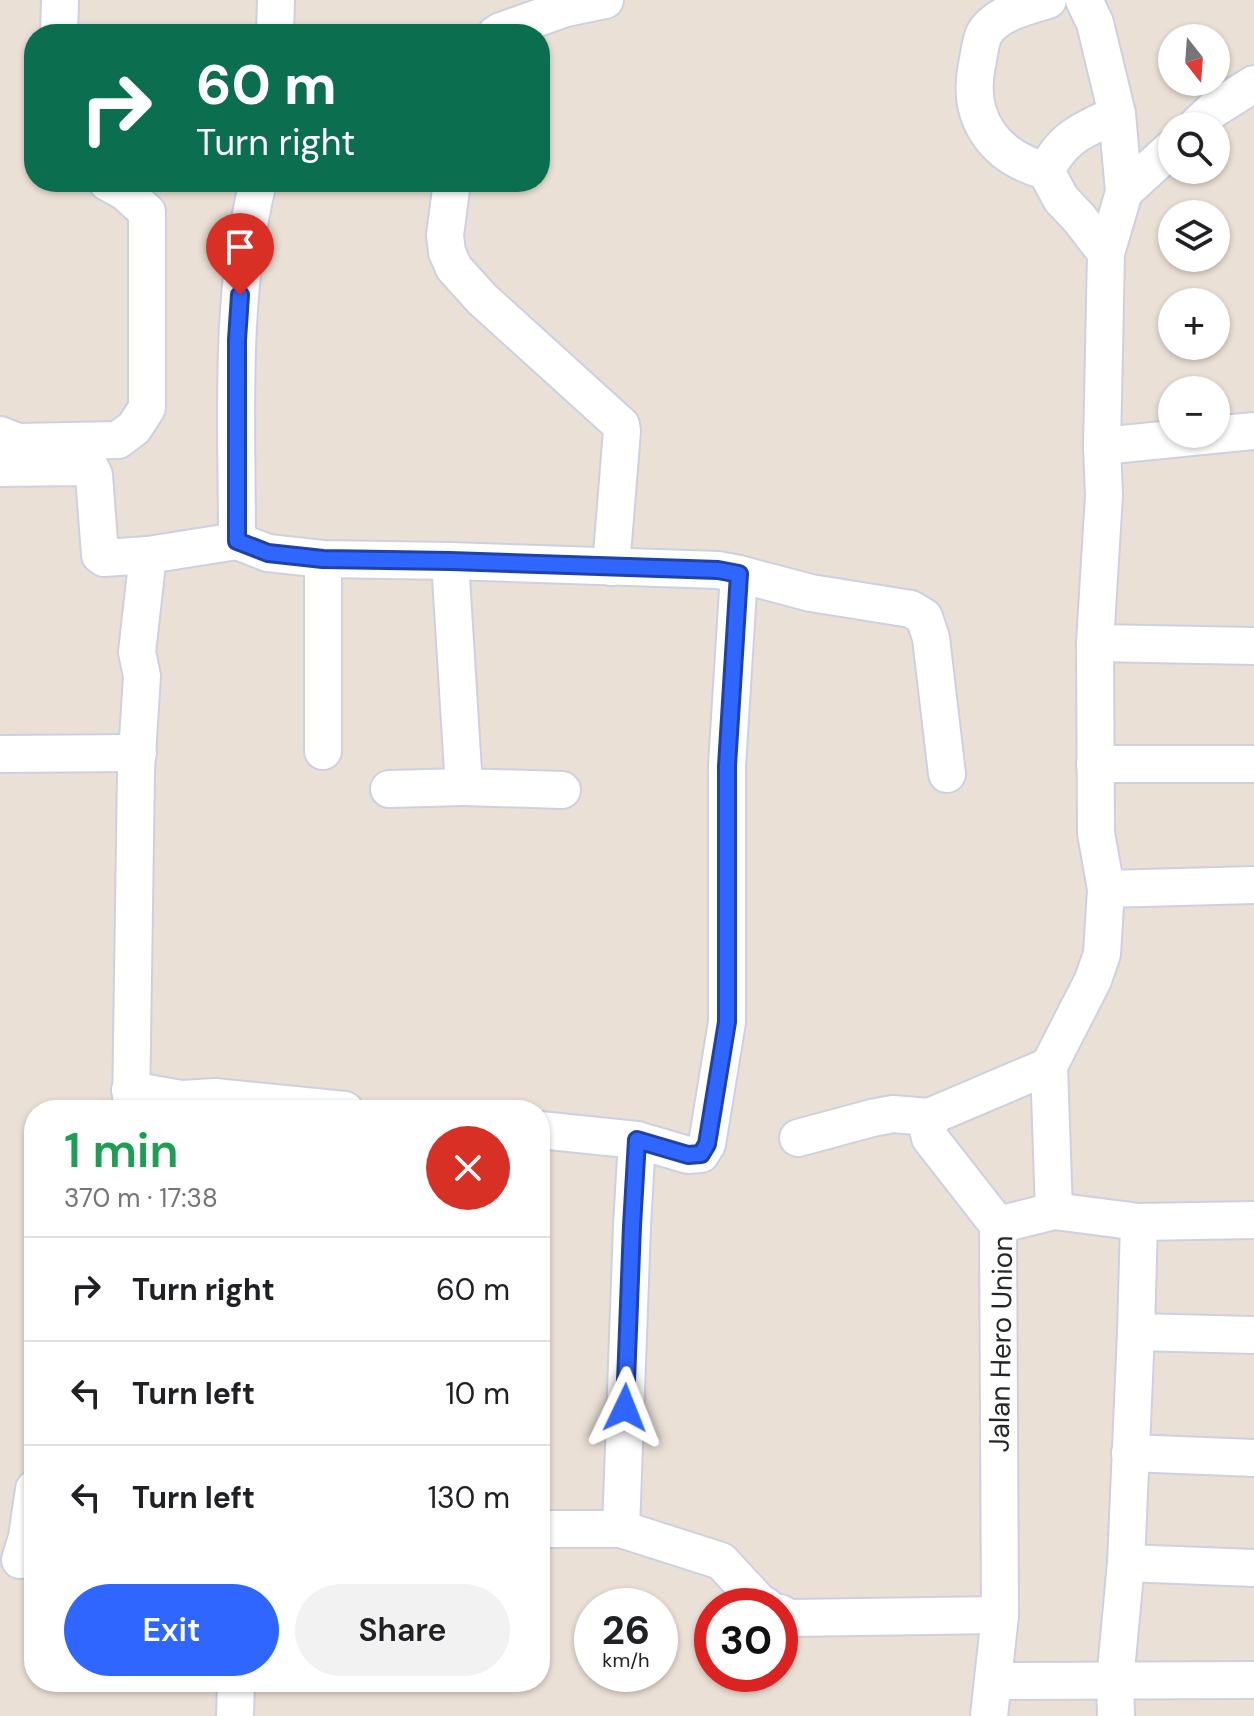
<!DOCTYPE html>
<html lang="en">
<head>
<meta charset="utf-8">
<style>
  body { margin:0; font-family:"DM Sans",sans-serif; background:#f2f2f2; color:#202124; height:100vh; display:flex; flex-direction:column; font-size:30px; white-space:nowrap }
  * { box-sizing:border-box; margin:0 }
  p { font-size:26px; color:#757577 }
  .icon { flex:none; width:44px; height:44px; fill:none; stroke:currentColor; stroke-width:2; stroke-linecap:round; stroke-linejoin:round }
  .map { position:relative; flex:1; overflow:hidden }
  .panel { position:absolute; left:24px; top:1100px; width:526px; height:592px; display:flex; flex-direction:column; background:#fff; border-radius:32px; box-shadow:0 2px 6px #0004 }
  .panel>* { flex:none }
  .guide { position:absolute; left:24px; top:24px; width:526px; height:168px; border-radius:32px; box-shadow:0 2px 6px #0004; background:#0b6e4f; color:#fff; overflow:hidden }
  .needle { width:52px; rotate:163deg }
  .tools { position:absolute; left:1158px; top:24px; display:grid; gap:16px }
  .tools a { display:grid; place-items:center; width:72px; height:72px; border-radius:50%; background:#fff; box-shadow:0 2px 6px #0004; font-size:40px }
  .speed { position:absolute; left:574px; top:1588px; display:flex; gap:16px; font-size:40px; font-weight:700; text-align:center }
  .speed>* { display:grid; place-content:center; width:104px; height:104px; border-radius:50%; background:#fff; box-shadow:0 2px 6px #0004; line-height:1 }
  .speed small { font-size:20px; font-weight:400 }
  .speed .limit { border:12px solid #d22; background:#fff; color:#111 }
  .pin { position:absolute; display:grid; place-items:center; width:68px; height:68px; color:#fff; margin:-82px -34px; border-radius:50% 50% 50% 0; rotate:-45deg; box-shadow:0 0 8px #0007 }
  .pin .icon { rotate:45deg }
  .me { position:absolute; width:88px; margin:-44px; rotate:2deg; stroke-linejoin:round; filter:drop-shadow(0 0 6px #0008) }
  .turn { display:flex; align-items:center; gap:28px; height:168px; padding:0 40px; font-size:36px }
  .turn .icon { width:104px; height:104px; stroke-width:2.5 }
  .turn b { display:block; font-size:56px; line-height:68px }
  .round { display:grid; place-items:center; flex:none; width:84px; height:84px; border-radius:42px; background:#f2f2f2 }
  .summary { display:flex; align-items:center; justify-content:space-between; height:136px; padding:0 40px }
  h1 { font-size:48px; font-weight:600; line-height:60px; color:#1e9e55 }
  .action { display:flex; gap:16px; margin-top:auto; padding:16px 40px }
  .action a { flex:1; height:92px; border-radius:48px; background:#2f66ff; color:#fff; font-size:32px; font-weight:600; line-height:92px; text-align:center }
  .action a+a { background:#f2f2f2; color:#202124 }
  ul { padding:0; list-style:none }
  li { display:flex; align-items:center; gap:24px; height:104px; padding:0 40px; border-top:2px solid #e0e0e0 }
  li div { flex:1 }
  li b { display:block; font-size:30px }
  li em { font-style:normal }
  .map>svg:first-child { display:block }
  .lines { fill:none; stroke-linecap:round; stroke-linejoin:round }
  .street-casing { stroke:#ccd1e1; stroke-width:40 }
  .street { stroke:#fff; stroke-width:36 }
  .route-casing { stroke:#1f42a6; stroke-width:20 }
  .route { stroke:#2f66ff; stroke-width:14 }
  .labels { text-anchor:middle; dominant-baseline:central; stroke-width:8; stroke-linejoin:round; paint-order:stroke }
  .street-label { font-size:28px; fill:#262626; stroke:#fff }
</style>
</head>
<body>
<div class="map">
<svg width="1254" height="1716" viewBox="0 0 1254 1716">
  <rect width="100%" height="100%" fill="#ebe0d6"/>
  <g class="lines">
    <g class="street-casing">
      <g id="street">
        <path d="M 59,34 L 60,0"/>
        <path d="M 275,34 L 276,0"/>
        <path d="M 496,34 L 501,31 L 566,8 L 605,0"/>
        <path d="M 1196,126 L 1214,109 L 1254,84"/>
        <path d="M 1046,171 C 994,157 966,118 977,65 C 979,56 980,43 984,34 C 995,14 1027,6 1048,0"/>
        <path d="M 452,182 L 445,235 L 447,252 L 454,268 L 482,299 L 621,425 L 622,431 L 611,567"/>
        <path d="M 1124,192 L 1172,148"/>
        <path d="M 1106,253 L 1079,218 L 1061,199 L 1046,171 C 1064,135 1084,130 1117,114"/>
        <path d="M 0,435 L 18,442 L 118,440 L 134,428 L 147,408 L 147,212 L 125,192 L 107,182"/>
        <path d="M 1102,446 L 1254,431"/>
        <path d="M 0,468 L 81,467 L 91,469 L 94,475 L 100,555 L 104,558 L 148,555 L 237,541 C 237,421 229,299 258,182"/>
        <path d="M 237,541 L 268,553 L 323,559 L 450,561 L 718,570 L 739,574 L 811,593 L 911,609 L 924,617 L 931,638 L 947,774"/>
        <path d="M 323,559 L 323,751"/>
        <path d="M 450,561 L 464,787 L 562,790"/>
        <path d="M 1095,643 L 1254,646"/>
        <path d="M 0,754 L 138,753"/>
        <path d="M 1095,764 L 1254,764"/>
        <path d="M 389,789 L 464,787"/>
        <path d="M 1106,889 L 1254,885"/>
        <path d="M 130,1090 L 181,1099 L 215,1097 L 345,1110"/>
        <path d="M 131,1110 L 136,771 L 142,676 L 137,652 L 148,555"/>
        <path d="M 540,1130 L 637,1140 L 688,1155 L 701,1154 L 707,1144 L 727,1022 L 727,766 L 739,574"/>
        <path d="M 798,1138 L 872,1118 L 893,1114 L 929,1117"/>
        <path d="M 1054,1211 L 1049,1066 L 1093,980 L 1102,954 L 1104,922 L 1106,889 L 1096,833 L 1095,643 L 1104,495 L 1102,446 L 1106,253 L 1124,192 L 1117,114 L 1095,23 L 1084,0"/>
        <path d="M 998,1225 L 930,1138 L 928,1129 L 929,1117 L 1049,1066"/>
        <path d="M 1136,1332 L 1254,1335"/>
        <path d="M 1130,1453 L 1254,1458"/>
        <path d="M 540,1529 L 621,1529 L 721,1561 L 760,1603 L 766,1606"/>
        <path d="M 621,1529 L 632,1226 L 637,1140"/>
        <path d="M 20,1560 L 27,1537 L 34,1489"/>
        <path d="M 1126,1563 L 1254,1568"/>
        <path d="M 780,1613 L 789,1618 L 1000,1615"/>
        <path d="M 993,1681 L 1254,1680"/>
        <path d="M 235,1716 L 236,1682"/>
        <path d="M 989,1716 L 1000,1615 L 998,1225 L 1054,1211 L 1139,1222 L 1254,1220"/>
        <path d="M 1116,1716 L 1115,1681 L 1126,1563 L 1136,1332 L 1139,1222"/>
      </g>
    </g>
    <use href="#street" class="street"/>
  </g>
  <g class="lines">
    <g class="route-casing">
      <path id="route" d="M 240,295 L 237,340 L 237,541 L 268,553 L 323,559 L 450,561 L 718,570 L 739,574 L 727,766 L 727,1022 L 707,1144 L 701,1154 L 688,1155 L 637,1140 L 632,1226 L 625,1408"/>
    </g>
    <use href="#route" class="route"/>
  </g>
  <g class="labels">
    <g class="street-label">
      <text transform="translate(1001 1344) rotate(-89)">Jalan Hero Union</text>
    </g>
  </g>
</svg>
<div class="tools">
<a><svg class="needle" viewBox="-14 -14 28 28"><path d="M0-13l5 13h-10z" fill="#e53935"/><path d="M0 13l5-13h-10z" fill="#757577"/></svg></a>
<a><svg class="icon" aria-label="search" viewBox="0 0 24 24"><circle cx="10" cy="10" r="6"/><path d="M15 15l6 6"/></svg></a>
<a><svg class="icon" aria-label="layers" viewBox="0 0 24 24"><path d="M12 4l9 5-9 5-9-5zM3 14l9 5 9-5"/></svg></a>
<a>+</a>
<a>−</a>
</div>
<div class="speed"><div>26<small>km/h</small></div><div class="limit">30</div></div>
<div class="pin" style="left:240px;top:295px;background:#d93025"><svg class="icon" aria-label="arrive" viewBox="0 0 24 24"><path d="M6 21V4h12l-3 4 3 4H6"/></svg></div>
<svg class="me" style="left:625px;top:1408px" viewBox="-20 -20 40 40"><path d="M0-17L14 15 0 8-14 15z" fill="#2f66ff" stroke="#fff" stroke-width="4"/></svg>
<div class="guide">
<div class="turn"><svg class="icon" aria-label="right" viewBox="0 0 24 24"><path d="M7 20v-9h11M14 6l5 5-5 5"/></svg><div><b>60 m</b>Turn right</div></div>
</div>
<section class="panel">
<div class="summary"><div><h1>1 min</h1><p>370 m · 17:38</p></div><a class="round" style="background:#d93025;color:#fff"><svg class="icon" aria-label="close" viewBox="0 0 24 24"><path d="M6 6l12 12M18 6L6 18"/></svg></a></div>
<ul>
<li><svg class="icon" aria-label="right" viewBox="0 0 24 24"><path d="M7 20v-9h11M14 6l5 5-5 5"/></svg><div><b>Turn right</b></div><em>60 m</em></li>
<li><svg class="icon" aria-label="left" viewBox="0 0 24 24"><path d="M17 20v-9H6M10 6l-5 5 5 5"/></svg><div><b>Turn left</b></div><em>10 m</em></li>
<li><svg class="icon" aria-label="left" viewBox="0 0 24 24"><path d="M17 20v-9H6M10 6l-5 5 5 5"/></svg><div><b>Turn left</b></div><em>130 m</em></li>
</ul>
<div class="action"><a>Exit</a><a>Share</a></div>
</section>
</div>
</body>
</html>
